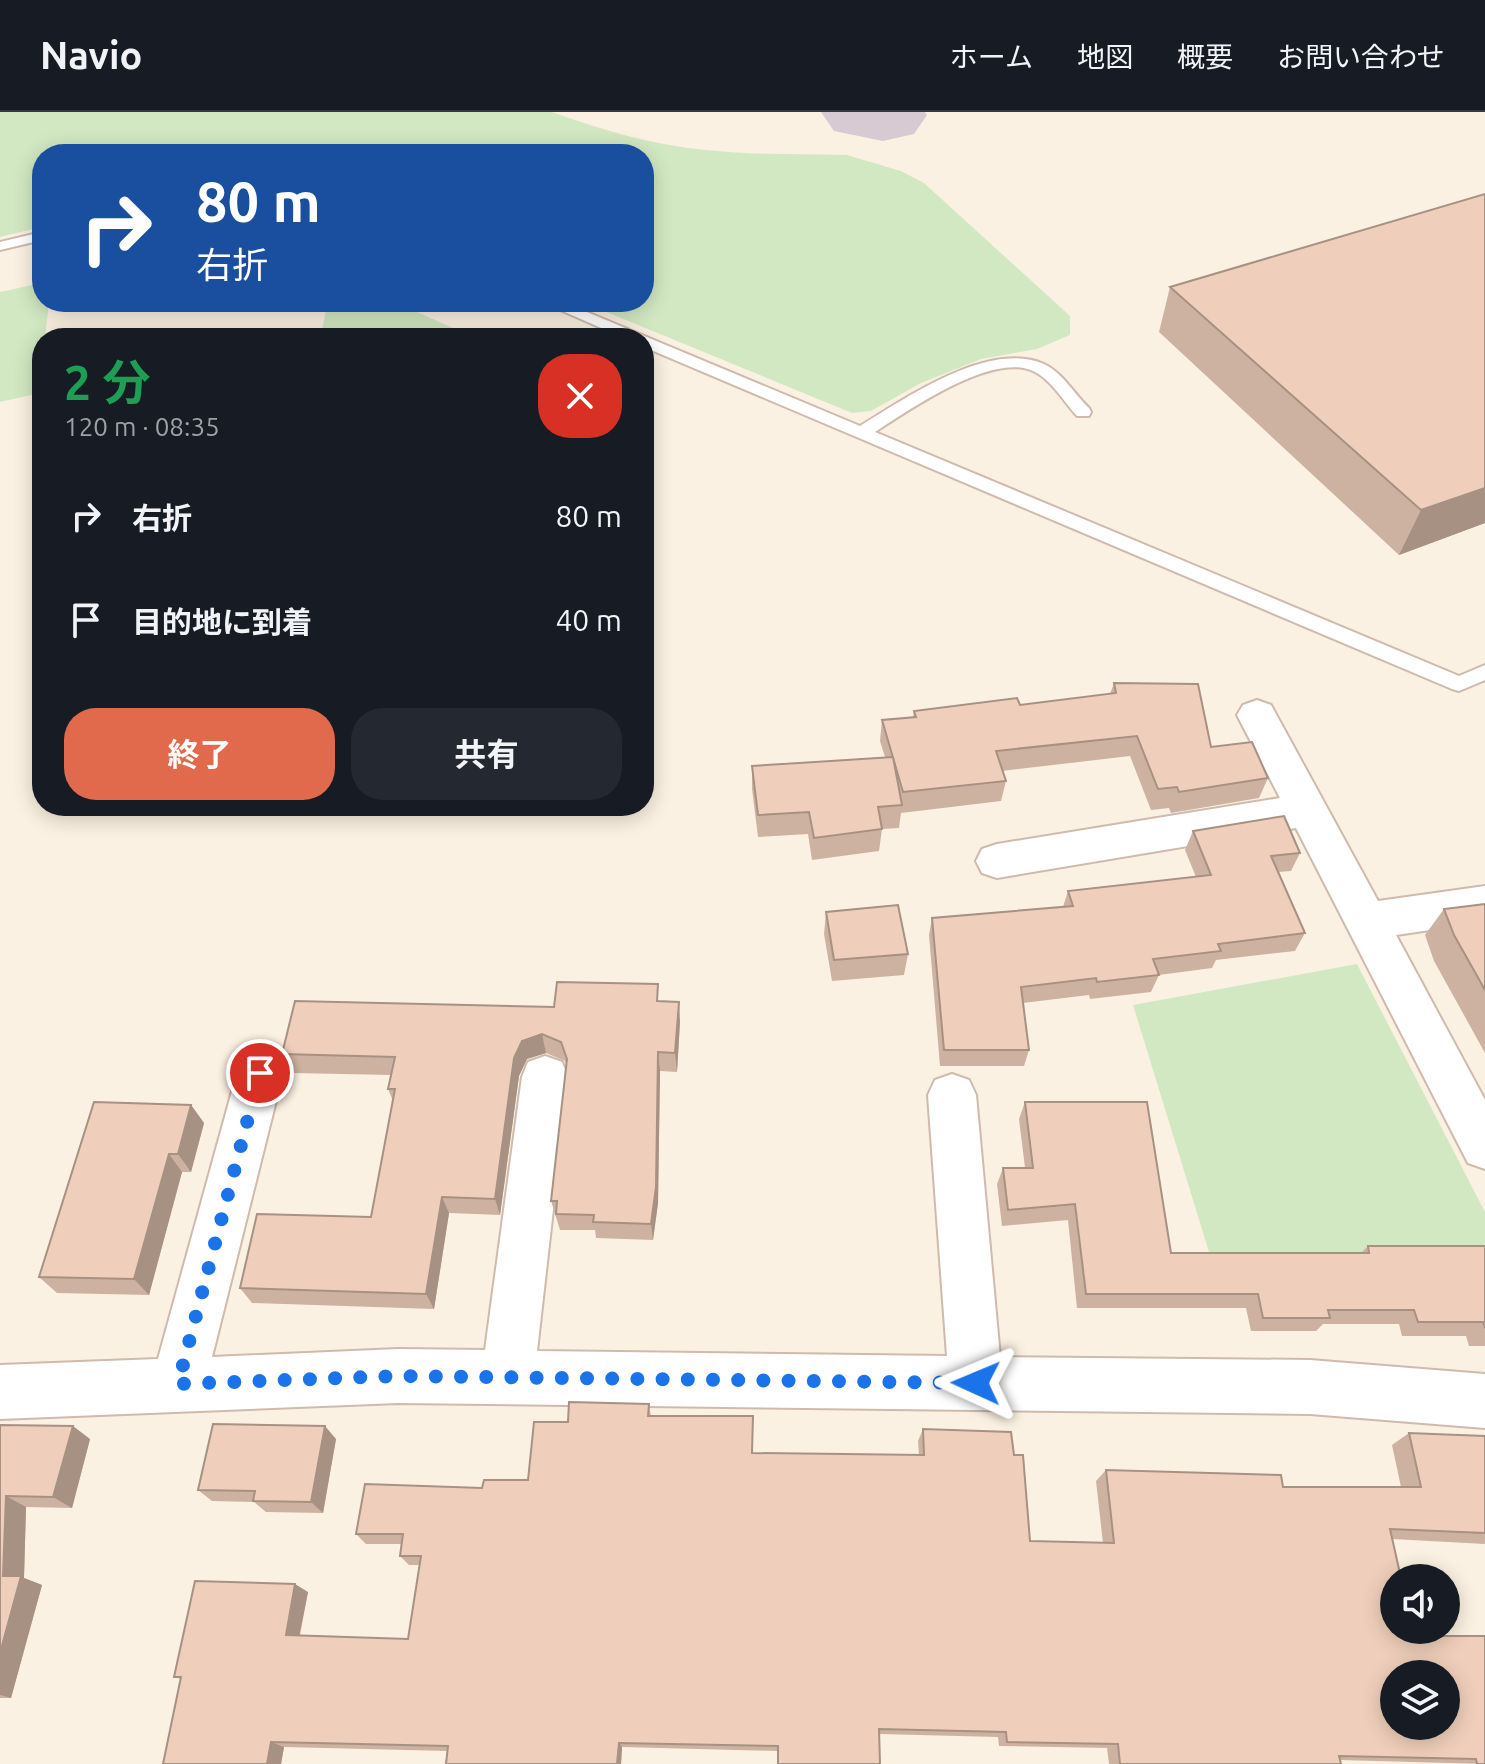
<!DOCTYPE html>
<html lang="ja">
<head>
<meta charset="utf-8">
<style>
  body { margin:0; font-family:Ubuntu,"Noto Sans JP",sans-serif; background:#242831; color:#f1f3f6; height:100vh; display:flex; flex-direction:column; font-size:30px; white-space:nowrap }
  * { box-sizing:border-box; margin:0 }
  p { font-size:26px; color:#9ea1a6 }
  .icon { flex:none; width:44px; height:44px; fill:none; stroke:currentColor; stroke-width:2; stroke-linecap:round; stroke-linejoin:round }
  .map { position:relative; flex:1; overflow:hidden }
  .panel { position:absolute; left:32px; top:216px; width:622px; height:488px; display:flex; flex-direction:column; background:#171b24; border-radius:32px; box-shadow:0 4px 20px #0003 }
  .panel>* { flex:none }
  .top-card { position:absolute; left:32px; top:32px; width:622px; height:168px; border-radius:32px; box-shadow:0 4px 20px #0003; background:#1a4fa0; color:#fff; overflow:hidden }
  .controls { position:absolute; left:1380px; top:1452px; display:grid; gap:16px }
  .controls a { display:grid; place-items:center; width:80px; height:80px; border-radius:50%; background:#171b24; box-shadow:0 4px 20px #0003; font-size:40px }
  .pin { position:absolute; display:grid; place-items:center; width:68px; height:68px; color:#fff; margin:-34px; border:4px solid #fff; border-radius:50%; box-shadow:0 2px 8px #0007 }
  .me { position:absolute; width:88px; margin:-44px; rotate:271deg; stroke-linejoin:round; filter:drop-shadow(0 0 6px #0008) }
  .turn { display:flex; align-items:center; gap:28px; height:168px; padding:0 32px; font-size:36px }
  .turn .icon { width:104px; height:104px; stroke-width:2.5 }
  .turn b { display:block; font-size:56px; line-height:68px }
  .round { display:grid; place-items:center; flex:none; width:84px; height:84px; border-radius:32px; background:#242831 }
  .head { display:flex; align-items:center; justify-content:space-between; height:136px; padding:0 32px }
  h1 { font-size:48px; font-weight:700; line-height:60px; color:#1e9e55 }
  .primary-button { display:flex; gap:16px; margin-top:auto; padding:16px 32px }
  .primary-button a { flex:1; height:92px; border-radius:32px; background:#e16a4c; color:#fff; font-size:32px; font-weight:700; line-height:92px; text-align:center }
  .primary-button a+a { background:#242831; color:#f1f3f6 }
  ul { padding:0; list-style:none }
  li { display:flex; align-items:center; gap:24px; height:104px; padding:0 32px }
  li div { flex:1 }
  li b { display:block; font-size:30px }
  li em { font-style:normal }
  header { display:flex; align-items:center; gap:48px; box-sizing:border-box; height:112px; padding:0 40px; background:#171b24; border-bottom:2px solid #363941 }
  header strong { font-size:38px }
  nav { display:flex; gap:44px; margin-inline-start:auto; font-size:28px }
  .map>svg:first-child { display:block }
  .green { fill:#d2e8c2 }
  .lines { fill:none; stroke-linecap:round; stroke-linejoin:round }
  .taxiway { fill:#d7cad3; fill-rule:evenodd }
  .service-casing { stroke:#cebbad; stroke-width:4 }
  .minor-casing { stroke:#cebbad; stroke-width:4 }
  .service { fill:#fff; fill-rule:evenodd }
  .minor { fill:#fff; fill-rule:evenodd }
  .wall { fill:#ceb2a1 }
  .shaded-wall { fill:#a79183 }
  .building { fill:#efcfbb; stroke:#a79183; stroke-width:2; fill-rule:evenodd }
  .route { stroke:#1a73e8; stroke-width:14; stroke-dasharray:0 25.2 }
</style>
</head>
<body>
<header>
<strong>Navio</strong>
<nav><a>ホーム</a><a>地図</a><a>概要</a><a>お問い合わせ</a></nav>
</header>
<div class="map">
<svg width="1485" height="1652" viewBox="0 0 1485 1652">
  <rect width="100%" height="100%" fill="#fbf1e2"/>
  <g class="green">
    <path d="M 0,0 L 552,0 C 601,18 653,33 706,38 C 753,43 800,42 847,43 L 901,59 L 924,71 L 1070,204 L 1070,223 L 1037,237 L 981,247 L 921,271 L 871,299 L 852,301 L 582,190 L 644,190 L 644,42 L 42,42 L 42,115 L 0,125 Z"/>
    <path d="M 42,171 L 42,190 L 49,190 L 45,226 L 42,226 L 40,281 L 0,290 L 0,180 Z"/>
    <path d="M 328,190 L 394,190 L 476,226 L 320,226 Z"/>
    <path d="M 1357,852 L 1485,1100 L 1485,1141 L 1209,1140 L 1133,893 Z"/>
  </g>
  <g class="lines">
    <path class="taxiway" d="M 821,0 L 925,0 L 927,3 L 914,22 L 883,29 L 834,19 Z"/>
    <g class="service-casing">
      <g id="service">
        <path d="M 42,120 L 42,128 L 0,138 L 0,130 Z"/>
        <path d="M 542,190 L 563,190 L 860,314 C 906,286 989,228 1044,252 C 1062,260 1075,283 1089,296 L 1091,300 L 1089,304 L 1077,304 C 1064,290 1051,267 1033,259 C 992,240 909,298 875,320 L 1459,564 L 1485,553 L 1485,568 L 1459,579 L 1452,577 L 644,235 L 644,226 L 624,226 Z"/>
      </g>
    </g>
    <g class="minor-casing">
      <g id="minor">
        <path d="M 1257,588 L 1271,593 L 1378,789 L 1485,774 L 1485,810 L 1396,823 L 1485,988 L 1485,1057 L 1468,1051 L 1296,716 L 997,766 L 982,761 L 976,749 L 982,737 L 997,732 L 1280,686 L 1237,603 L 1243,593 Z"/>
        <path d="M 260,940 L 277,946 L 283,961 L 212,1245 L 398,1237 L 485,1238 L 522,965 L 528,950 L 545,944 L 562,950 L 568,965 L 537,1239 L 947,1244 L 928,983 L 935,968 L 952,962 L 969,968 L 976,983 L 1000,1245 L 1310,1248 L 1485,1262 L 1485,1316 L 1310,1302 L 398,1291 L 0,1307 L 0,1253 L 158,1247 L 237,961 L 243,946 Z"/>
      </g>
    </g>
    <use href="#service" class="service"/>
    <use href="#minor" class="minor"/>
  </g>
  <g class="wall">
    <path d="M 1485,82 L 1485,411 L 1399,443 L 1159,220 L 1170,175 Z"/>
    <path d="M 1114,571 L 1211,635 L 1268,666 L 1259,686 L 1171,701 L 1169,696 L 1151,698 L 1130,644 L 1002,659 L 1006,669 L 1001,689 L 901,701 L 899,716 L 882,717 L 879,739 L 812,748 L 808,722 L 758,725 L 752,677 L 752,654 L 885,645 L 880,629 L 882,608 L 913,605 L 914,599 L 1020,593 L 1110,582 Z"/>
    <path d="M 1193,719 L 1300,741 L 1291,759 L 1279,760 L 1305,821 L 1295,839 L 1216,848 L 1212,856 L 1159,863 L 1151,880 L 1090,887 L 1089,883 L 1023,891 L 1029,938 L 1024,954 L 940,954 L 929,823 L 932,806 L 1063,795 L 1068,779 L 1196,765 L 1185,738 Z"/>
    <path d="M 1485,792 L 1485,941 L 1434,849 L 1425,823 L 1444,797 Z"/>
    <path d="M 826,800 L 908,842 L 904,863 L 832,869 L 824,822 Z"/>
    <path d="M 660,889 L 680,909 L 677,960 L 660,959 L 658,1091 L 653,1128 L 596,1126 L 595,1118 L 560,1118 L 551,1089 L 566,953 L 565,949 L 546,941 L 527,947 L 519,964 L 500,1103 L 449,1101 L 434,1197 L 252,1191 L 240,1176 L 371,1105 L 393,989 L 388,977 L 391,963 L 292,961 L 282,942 L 554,895 Z"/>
    <path d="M 1025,990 L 1171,1141 L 1361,1141 L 1368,1134 L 1485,1134 L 1485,1234 L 1469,1234 L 1466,1224 L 1402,1224 L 1399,1212 L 1323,1212 L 1316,1219 L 1251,1219 L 1246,1196 L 1077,1196 L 1068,1108 L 1002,1114 L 997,1072 L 1003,1056 L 1025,1056 L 1019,1007 Z"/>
    <path d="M 191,993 L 204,1011 L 191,1060 L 182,1060 L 149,1183 L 57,1181 L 39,1165 Z"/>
    <path d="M 649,1292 L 651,1304 L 752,1341 L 919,1343 L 918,1329 L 923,1317 L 1014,1343 L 1030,1429 L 1103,1431 L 1096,1369 L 1106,1358 L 1283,1375 L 1401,1375 L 1392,1333 L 1409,1321 L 1485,1324 L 1485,1432 L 1392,1427 L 1415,1524 L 1485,1652 L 1340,1648 L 1341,1652 L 1109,1652 L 1107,1636 L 999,1634 L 998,1625 L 879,1622 L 880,1652 L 777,1652 L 777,1639 L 622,1635 L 621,1652 L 445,1652 L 447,1639 L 284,1635 L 281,1652 L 163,1652 L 181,1567 L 174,1565 L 308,1480 L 300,1523 L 408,1527 L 420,1453 L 409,1453 L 400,1444 L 402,1432 L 366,1432 L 356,1422 L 482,1376 L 528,1368 L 568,1310 Z"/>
    <path d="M 0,1313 L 90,1327 L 72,1396 L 26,1395 L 24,1466 L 42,1473 L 11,1586 L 0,1586 Z"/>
    <path d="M 336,1327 L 323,1401 L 266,1400 L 254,1390 L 212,1389 L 198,1378 Z"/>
  </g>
  <g class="shaded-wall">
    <path d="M 1485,376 L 1485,411 L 1399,443 L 1421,398 Z"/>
    <path d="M 679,890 L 680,909 L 677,960 L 675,941 Z"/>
    <path d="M 542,922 L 546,941 L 527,947 L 519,964 L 500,1103 L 495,1087 L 514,946 L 522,929 Z"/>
    <path d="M 658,940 L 660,959 L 658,1091 L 653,1128 L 651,1112 Z"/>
    <path d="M 191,993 L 204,1011 L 191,1060 L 178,1042 Z"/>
    <path d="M 169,1042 L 182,1060 L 149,1183 L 134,1167 Z"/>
    <path d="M 442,1085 L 449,1101 L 434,1197 L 426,1182 Z"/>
    <path d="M 73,1314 L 90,1327 L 72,1396 L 53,1385 Z"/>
    <path d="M 325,1314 L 336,1327 L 323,1401 L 311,1390 Z"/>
    <path d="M 6,1384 L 26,1395 L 24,1466 L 42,1473 L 11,1586 L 0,1583 L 0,1541 Z"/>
    <path d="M 295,1472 L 308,1480 L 298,1530 L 286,1523 Z"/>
    <path d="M 271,1630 L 284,1635 L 281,1652 L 267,1652 Z"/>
    <path d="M 619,1631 L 622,1635 L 621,1652 L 617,1652 Z"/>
  </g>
  <g class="building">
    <path d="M 1485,82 L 1485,376 L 1421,398 L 1170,175 Z"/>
    <path d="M 1114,571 L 1198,572 L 1211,635 L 1252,630 L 1268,666 L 1179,680 L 1177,675 L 1158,677 L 1137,624 L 996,639 L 1006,669 L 903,680 L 882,608 L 916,605 L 914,599 L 1017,586 L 1020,593 L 1116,581 Z"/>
    <path d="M 893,645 L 902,693 L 878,695 L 882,717 L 814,726 L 809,700 L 758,703 L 752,654 Z"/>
    <path d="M 1284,704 L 1300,741 L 1271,744 L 1305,821 L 1218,832 L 1221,839 L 1153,847 L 1159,863 L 1097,870 L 1096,866 L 1021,875 L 1029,938 L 944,938 L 932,806 L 1073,794 L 1068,779 L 1211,763 L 1193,719 Z"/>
    <path d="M 1485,792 L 1485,878 L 1454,823 L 1444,797 Z"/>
    <path d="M 898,793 L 908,842 L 834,848 L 826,800 Z"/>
    <path d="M 557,870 L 658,872 L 657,889 L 679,890 L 675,941 L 658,940 L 656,1075 L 651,1112 L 593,1110 L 594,1103 L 556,1102 L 557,1089 L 551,1089 L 567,947 L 561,930 L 542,922 L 522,929 L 514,946 L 495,1087 L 442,1085 L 426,1182 L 240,1176 L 257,1102 L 371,1105 L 395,977 L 388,977 L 395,945 L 282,942 L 295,889 L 554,895 Z"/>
    <path d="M 94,990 L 191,993 L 178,1042 L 169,1042 L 134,1167 L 39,1165 Z"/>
    <path d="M 1025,990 L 1147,990 L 1171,1141 L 1369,1141 L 1368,1134 L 1485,1134 L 1485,1216 L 1483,1210 L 1418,1210 L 1414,1198 L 1328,1198 L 1330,1206 L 1263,1206 L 1258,1182 L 1086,1182 L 1075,1092 L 1008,1098 L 1003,1056 L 1033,1056 Z"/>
    <path d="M 569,1290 L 649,1292 L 648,1304 L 753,1304 L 752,1341 L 924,1343 L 923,1317 L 1011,1320 L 1014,1343 L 1023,1343 L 1030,1429 L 1114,1431 L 1106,1358 L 1281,1363 L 1283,1375 L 1421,1375 L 1409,1321 L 1485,1324 L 1485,1421 L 1390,1417 L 1401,1466 L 1394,1466 L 1394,1518 L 1414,1518 L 1415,1524 L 1485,1524 L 1485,1652 L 1477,1652 L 1476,1647 L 1339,1644 L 1341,1652 L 1120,1652 L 1118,1632 L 1007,1630 L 1006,1620 L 879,1617 L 880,1652 L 778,1652 L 778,1634 L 619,1631 L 617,1652 L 446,1652 L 448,1634 L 271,1630 L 267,1652 L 163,1652 L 181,1565 L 174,1565 L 195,1469 L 295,1472 L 286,1523 L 408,1527 L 421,1444 L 400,1444 L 403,1422 L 356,1422 L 365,1372 L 482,1376 L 484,1368 L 528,1368 L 534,1310 L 568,1310 ZM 1394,1562 L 1446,1562 L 1446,1614 L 1394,1614 Z"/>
    <path d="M 213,1312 L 325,1314 L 311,1390 L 253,1389 L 255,1379 L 198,1378 Z"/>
    <path d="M 0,1313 L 73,1314 L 53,1385 L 6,1384 L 3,1464 L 21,1464 L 0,1541 Z"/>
  </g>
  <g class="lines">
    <path class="route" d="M 260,961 L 178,1272 L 398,1264 L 976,1271"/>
  </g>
</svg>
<div class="controls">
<a><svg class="icon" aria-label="sound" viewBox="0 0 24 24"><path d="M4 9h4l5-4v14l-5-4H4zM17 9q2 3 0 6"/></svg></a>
<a><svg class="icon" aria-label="layers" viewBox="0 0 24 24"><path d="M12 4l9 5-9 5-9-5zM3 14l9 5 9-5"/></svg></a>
</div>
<div class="pin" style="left:260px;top:961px;background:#d93025"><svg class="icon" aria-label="arrive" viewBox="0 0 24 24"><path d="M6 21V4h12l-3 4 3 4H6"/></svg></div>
<svg class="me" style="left:976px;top:1271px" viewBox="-20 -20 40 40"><path d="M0-17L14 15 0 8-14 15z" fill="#1a73e8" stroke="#fff" stroke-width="4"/></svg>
<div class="top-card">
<div class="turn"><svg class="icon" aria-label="right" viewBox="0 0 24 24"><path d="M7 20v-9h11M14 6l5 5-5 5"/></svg><div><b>80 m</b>右折</div></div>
</div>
<section class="panel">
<div class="head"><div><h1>2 分</h1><p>120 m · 08:35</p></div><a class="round" style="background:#d93025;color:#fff"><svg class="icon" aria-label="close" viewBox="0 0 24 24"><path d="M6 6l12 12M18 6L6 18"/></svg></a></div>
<ul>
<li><svg class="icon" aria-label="right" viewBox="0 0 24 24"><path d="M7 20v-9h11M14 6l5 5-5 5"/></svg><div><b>右折</b></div><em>80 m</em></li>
<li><svg class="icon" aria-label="arrive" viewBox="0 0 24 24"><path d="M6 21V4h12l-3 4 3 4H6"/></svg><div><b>目的地に到着</b></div><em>40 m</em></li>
</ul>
<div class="primary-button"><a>終了</a><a>共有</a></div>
</section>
</div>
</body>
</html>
